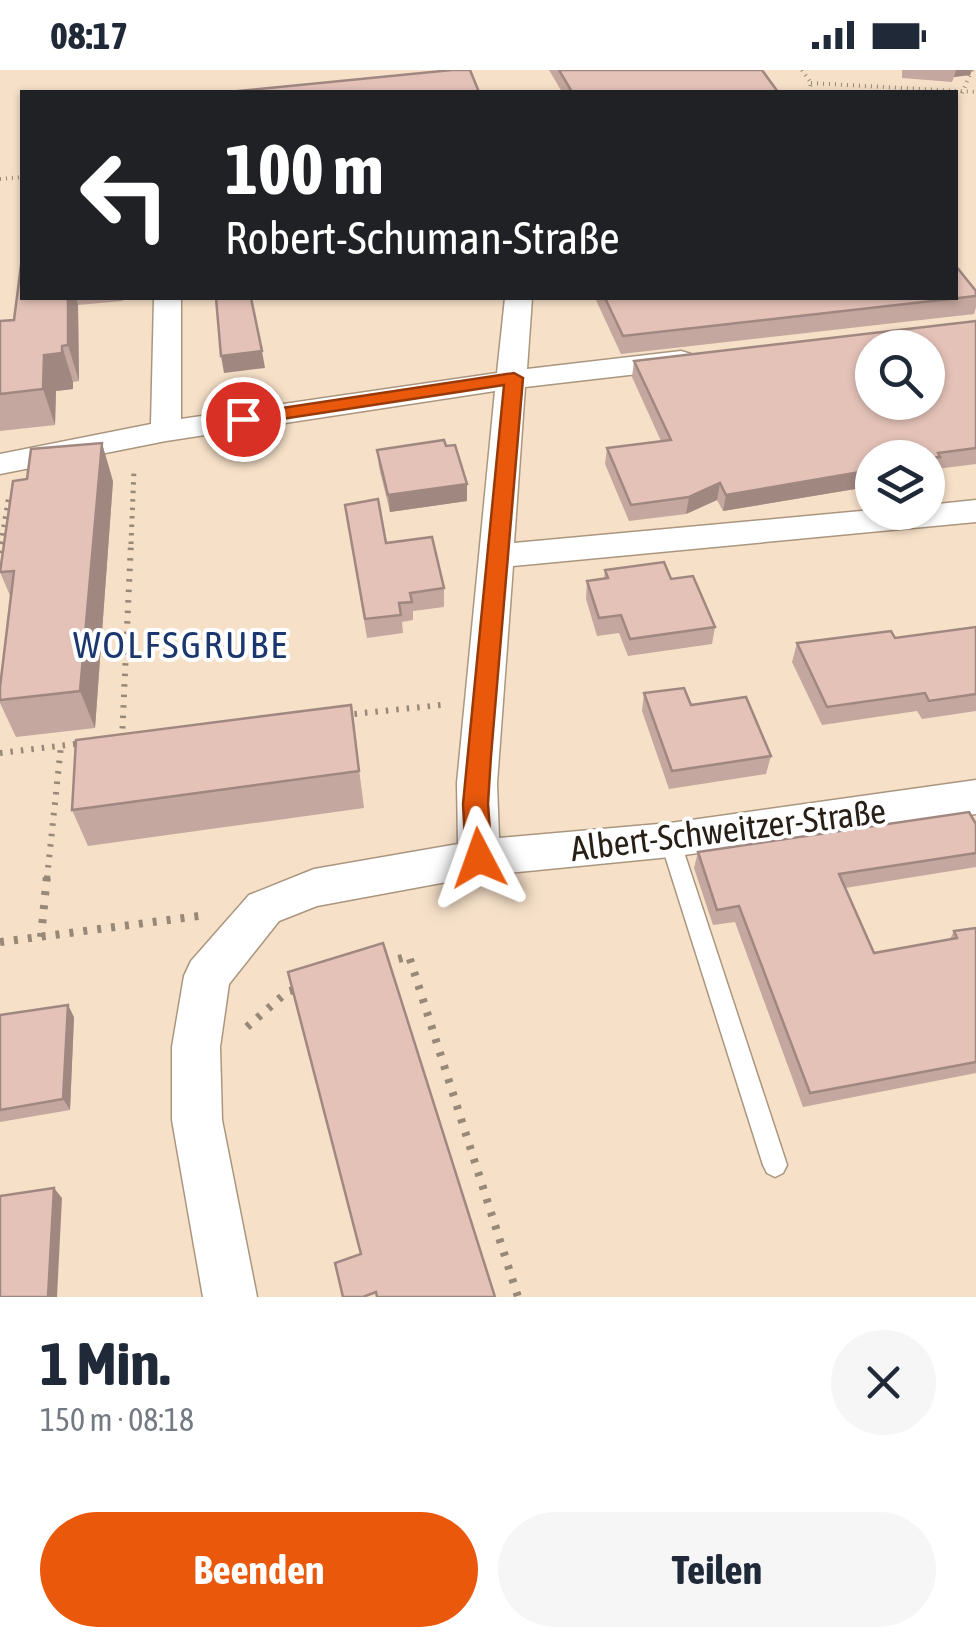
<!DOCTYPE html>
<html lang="de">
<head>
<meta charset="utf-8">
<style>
  body { margin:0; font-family:"Asap Condensed",sans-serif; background:#f6f6f7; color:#1f2937; height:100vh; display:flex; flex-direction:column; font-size:38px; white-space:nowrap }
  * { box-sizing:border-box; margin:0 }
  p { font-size:32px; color:#747a83 }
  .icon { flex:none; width:55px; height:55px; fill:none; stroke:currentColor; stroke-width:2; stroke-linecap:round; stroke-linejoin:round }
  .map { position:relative; height:1227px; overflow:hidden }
  .drawer { display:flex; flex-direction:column; background:#fff; flex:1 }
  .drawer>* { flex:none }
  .guide { position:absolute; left:20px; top:20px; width:938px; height:210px; border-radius:0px; box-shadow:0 2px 8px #0004; background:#202124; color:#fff; overflow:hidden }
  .buttons { position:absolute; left:855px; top:260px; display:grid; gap:20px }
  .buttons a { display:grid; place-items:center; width:90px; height:90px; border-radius:50%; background:#fff; box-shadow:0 2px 8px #0004; font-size:50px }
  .pin { position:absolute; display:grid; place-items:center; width:85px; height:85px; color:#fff; margin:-42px; border:5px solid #fff; border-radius:50%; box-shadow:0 2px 10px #0007 }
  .me { position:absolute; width:110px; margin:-55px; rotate:356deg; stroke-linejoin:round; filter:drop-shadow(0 0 8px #0008) }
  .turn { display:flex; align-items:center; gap:35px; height:210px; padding:0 40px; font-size:45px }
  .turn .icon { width:130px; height:130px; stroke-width:2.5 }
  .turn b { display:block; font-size:70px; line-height:85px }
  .round { display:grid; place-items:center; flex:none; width:105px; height:105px; border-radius:52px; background:#f6f6f7 }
  .headline { display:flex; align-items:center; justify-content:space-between; height:170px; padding:0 40px }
  h1 { font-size:60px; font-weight:700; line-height:75px }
  .action { display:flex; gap:20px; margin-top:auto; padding:20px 40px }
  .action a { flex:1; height:115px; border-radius:60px; background:#ea580c; color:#fff; font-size:40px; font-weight:700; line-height:115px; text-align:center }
  .action a+a { background:#f6f6f7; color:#1f2937 }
  .status { display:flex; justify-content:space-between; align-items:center; height:70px; padding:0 50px; background:#fff; direction:ltr }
  .status svg { height:28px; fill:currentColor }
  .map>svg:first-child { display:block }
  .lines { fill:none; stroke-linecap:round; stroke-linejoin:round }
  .service-casing { stroke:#aa967f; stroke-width:3 }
  .minor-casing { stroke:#aa967f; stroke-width:3 }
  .path-far3 { stroke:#988877; stroke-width:4; stroke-dasharray:1 5; stroke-linecap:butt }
  .path-far2 { stroke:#988877; stroke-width:5; stroke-dasharray:2.5 6; stroke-linecap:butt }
  .path-far1 { stroke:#988877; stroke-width:6; stroke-dasharray:2.5 8; stroke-linecap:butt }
  .path { stroke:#988877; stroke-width:8; stroke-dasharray:4 10; stroke-linecap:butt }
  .service { fill:#fff; fill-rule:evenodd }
  .minor { fill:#fff; fill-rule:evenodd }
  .wall { fill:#c4a79e }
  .shaded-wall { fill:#a08881 }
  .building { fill:#e4c2b8; stroke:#a08881; stroke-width:2.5; fill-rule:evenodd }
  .route { fill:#ea580c; stroke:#983908; stroke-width:2.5 }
  .labels { text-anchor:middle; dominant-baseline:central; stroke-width:8; stroke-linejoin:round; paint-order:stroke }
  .street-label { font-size:35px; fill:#282017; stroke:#fff }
  .neighbourhood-label { font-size:38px; letter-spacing:2.5px; fill:#1b376d; stroke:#fff }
</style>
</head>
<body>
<div class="status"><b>08:17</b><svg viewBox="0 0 49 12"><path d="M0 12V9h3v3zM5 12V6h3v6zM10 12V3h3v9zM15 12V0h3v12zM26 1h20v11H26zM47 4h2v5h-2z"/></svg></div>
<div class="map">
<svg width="976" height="1227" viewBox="0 0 976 1227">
  <rect width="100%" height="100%" fill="#f6e0c8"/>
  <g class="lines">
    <g class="service-casing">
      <path id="service" d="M 670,762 L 677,764 L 680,770 L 787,1095 L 783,1103 L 775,1107 L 767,1103 L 763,1095 L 660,770 L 663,764 Z"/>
    </g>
    <g class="minor-casing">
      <path id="minor" d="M 154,228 L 181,228 L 181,349 L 497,303 L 505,228 L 532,228 L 527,299 L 681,281 L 691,284 L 695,290 L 691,296 L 681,299 L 525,317 L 514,473 L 872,440 L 928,442 L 928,435 L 976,430 L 976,452 L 513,496 L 497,713 L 499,768 L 670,753 L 976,710 L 976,744 L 670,787 L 479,806 L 317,836 L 279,851 L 229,914 L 220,977 L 222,1050 L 257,1227 L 203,1227 L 172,1050 L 172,977 L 184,906 L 191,891 L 249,825 L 314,799 L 458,774 L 457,713 L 495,321 L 166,371 L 0,404 L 0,384 L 151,354 Z"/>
    </g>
    <g class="path-far3">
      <path d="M 802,0 L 811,13 L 809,22"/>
      <path d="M 811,13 L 976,22"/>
      <path d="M 962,23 L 972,0"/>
      <path d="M 0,109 L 22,107"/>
    </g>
    <g class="path-far2">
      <path d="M 1,474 L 9,425"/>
      <path d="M 131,474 L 134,400"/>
    </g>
    <g class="path-far1">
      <path d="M 0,483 L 2,472"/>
      <path d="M 344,645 L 441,635"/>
      <path d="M 122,669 L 131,472"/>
      <path d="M 0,683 L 83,673"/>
      <path d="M 47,808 L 61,676"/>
    </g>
    <g class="path">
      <path d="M 41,867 L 47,805"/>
      <path d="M 0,872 L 199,846"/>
      <path d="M 385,893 L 409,886 L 518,1227"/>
      <path d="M 247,957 L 287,922 L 301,918"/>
    </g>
    <use href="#service" class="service"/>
    <use href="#minor" class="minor"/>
  </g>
  <g class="wall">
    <path d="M 549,0 L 762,0 L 778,22 L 562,22 Z"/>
    <path d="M 902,0 L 972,0 L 970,5 L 954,7 L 952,12 L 902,8 Z"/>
    <path d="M 976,221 L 976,237 L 974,244 L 621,284 L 595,228 L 955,228 Z"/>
    <path d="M 22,228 L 123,228 L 123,231 L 78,235 L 79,311 L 73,312 L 73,319 L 56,321 L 55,355 L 0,361 L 0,251 L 14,250 Z"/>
    <path d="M 976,251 L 976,394 L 936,399 L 935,403 L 928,404 L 928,388 L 872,388 L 872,411 L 863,413 L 861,418 L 723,441 L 717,430 L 686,444 L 629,451 L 605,394 L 607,378 L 661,371 L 632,307 L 634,291 Z"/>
    <path d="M 446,376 L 467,414 L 467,431 L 390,442 L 379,397 L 377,380 Z"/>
    <path d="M 113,411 L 95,658 L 16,667 L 0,633 L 0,618 L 11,528 L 0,502 Z"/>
    <path d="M 345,435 L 386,473 L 444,518 L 444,537 L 413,541 L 413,550 L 402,552 L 403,563 L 367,568 Z"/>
    <path d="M 605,500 L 671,509 L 715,557 L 712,574 L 628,586 L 619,563 L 597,566 L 586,529 L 587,511 L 604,509 Z"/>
    <path d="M 976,557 L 976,641 L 922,649 L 917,641 L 822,655 L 792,592 L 797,573 L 895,568 Z"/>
    <path d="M 644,623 L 691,635 L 771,686 L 766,704 L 669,719 L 642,641 Z"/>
    <path d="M 351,635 L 364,738 L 88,776 L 72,740 Z"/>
    <path d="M 976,754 L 976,797 L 845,818 L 874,883 L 950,869 L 954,861 L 976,858 L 976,1003 L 803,1037 L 735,852 L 713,855 L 694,798 L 698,782 Z"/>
    <path d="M 0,945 L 74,947 L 70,1040 L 0,1052 Z"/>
  </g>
  <g class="shaded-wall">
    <path d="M 956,0 L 972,0 L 970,5 L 954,7 Z"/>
    <path d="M 68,228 L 76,228 L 78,235 L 79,311 L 68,275 Z"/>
    <path d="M 62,276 L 73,312 L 73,319 L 56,321 L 55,355 L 43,319 L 44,285 Z"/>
    <path d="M 262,281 L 265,298 L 224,303 L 221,286 Z"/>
    <path d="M 102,373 L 113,411 L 95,658 L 80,621 Z"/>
    <path d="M 866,401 L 861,418 L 723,441 L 726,425 Z"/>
    <path d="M 720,413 L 717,430 L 686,444 L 689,427 Z"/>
    <path d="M 467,414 L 467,431 L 390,442 L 388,425 Z"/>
    <path d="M 68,935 L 74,947 L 70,1040 L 63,1029 Z"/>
    <path d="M 54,1118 L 62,1128 L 57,1227 L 48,1227 Z"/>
  </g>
  <g class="building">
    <path d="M 452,0 L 470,0 L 479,22 L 229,22 Z"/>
    <path d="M 559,0 L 762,0 L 778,22 L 572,22 Z"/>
    <path d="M 22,188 L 22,228 L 68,228 L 68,275 L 62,276 L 62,283 L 44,285 L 43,319 L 0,324 L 0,251 L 14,250 Z"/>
    <path d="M 955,195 L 976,221 L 976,226 L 623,266 L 605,228 L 955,228 Z"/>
    <path d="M 216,228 L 251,228 L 262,281 L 221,286 Z"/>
    <path d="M 976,251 L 976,378 L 938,383 L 940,387 L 928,388 L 872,388 L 872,395 L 864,396 L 866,401 L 726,425 L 720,413 L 689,427 L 631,435 L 607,378 L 671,370 L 634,291 ZM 872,278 L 928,278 L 928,332 L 872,332 Z"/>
    <path d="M 444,370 L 446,376 L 455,375 L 467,414 L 388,425 L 377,380 Z"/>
    <path d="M 102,373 L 80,621 L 0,630 L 0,617 L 14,501 L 0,502 L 13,411 L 27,409 L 31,379 Z"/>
    <path d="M 378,429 L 386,473 L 432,467 L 444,518 L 410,523 L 412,532 L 399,533 L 401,545 L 365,549 L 345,435 Z"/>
    <path d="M 664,492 L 671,509 L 693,506 L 715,557 L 630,569 L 621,545 L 599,548 L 587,511 L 608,508 L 605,500 Z"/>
    <path d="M 976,557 L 976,624 L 929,631 L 925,623 L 827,637 L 797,573 L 891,561 L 895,568 Z"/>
    <path d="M 684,618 L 691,635 L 746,627 L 771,686 L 672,701 L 644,623 Z"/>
    <path d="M 351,635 L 359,701 L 72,740 L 76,670 Z"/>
    <path d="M 969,742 L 976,754 L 976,783 L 839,804 L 874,883 L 957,868 L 954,861 L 976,858 L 976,992 L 810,1023 L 739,836 L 717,840 L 698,782 Z"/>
    <path d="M 383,873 L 495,1227 L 377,1227 L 376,1222 L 363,1227 L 343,1227 L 335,1193 L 361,1184 L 288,902 Z"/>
    <path d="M 68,935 L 63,1029 L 0,1040 L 0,945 Z"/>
    <path d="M 54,1118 L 48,1227 L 0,1227 L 0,1126 Z"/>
  </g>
  <path class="route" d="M 514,303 L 523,308 L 491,686 L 488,734 L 492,788 L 488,796 L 479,799 L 470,796 L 466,788 L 463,734 L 504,315 L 243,355 L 234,349 L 243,344 Z"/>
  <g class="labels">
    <g class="street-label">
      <text transform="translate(728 759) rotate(-7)">Albert-Schweitzer-Straße</text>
    </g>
    <g class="neighbourhood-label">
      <text x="181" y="574">WOLFSGRUBE</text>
    </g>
  </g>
</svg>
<div class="buttons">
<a><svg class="icon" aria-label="search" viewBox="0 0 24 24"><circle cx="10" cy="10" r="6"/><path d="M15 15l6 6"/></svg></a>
<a><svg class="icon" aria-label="layers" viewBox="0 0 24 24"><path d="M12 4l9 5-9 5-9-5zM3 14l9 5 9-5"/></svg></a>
</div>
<div class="pin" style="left:243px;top:349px;background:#d93025"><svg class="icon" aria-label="arrive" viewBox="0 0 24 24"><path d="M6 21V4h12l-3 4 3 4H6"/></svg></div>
<svg class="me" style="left:479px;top:788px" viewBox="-20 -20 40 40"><path d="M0-17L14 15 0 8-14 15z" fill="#ea580c" stroke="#fff" stroke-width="4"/></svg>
<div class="guide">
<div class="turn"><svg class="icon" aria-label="left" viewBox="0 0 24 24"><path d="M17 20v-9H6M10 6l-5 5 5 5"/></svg><div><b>100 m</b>Robert-Schuman-Straße</div></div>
</div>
</div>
<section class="drawer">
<div class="headline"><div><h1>1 Min.</h1><p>150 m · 08:18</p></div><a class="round"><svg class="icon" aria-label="close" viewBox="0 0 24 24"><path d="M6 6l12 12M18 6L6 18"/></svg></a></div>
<div class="action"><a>Beenden</a><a>Teilen</a></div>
</section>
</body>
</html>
